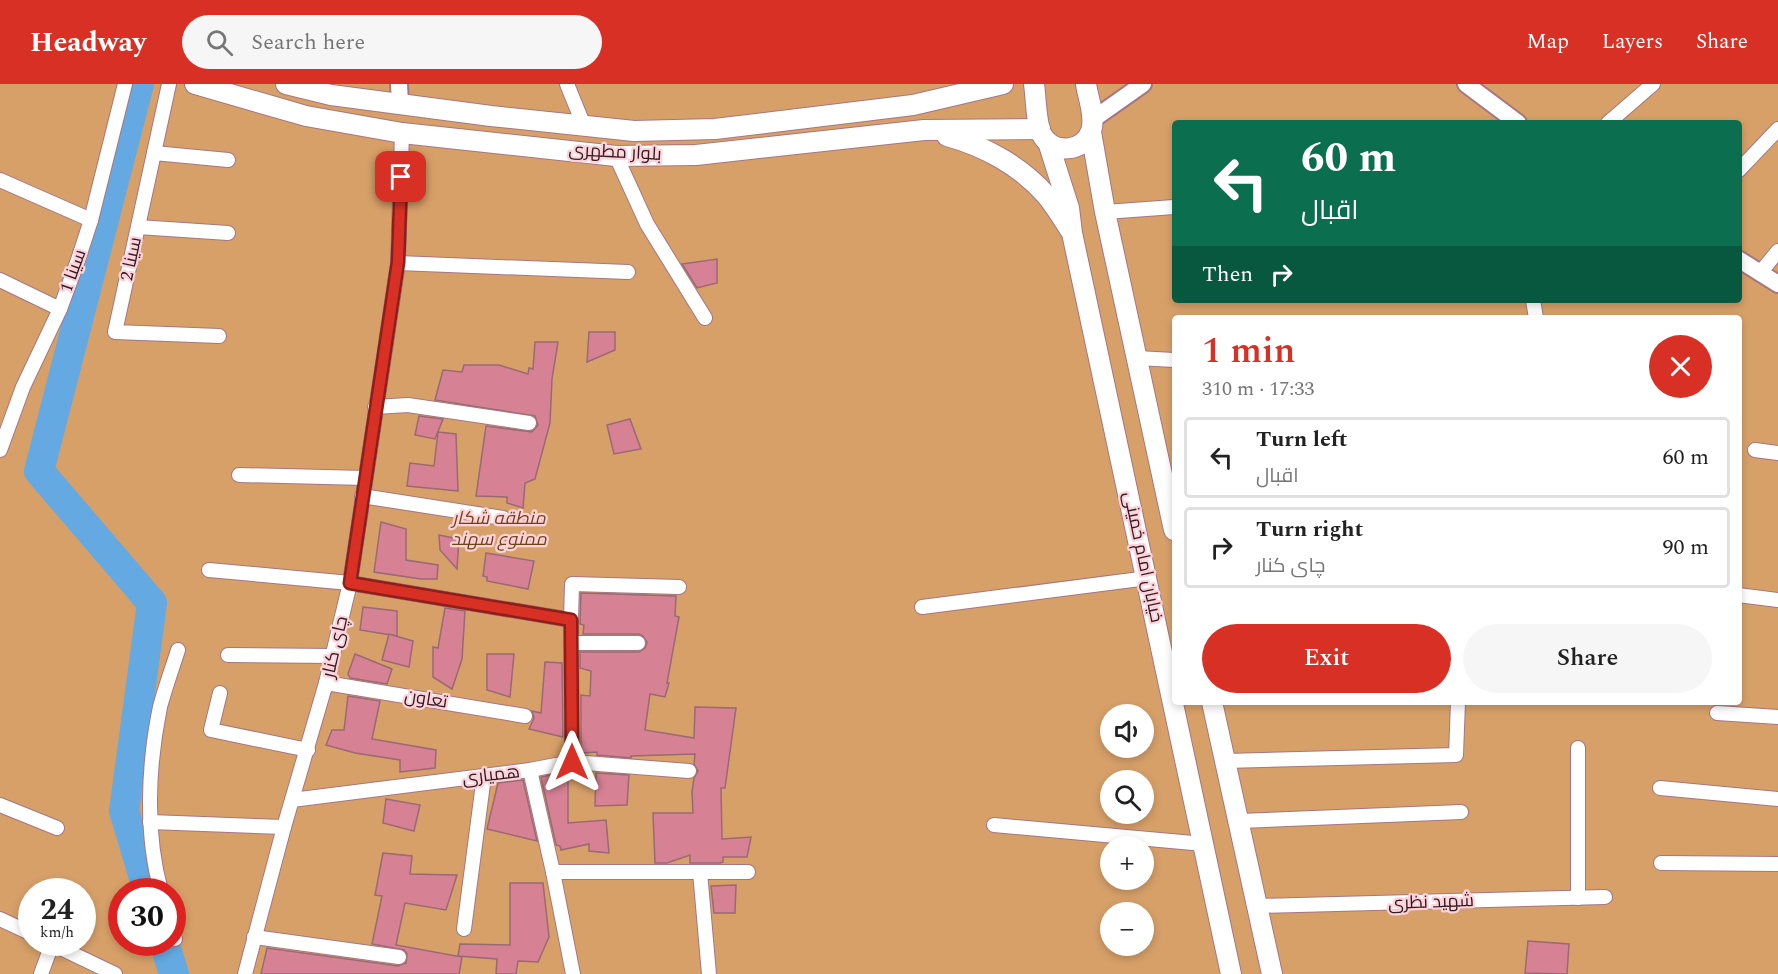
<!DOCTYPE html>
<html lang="en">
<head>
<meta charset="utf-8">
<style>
  body { margin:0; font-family:Spectral,Cairo,serif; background:#f6f6f6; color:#222; height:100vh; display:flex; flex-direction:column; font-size:22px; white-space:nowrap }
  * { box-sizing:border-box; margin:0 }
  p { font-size:20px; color:#767676 }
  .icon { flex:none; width:33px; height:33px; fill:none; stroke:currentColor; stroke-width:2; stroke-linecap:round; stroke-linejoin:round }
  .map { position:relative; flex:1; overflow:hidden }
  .panel { position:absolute; left:1172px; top:231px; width:570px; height:390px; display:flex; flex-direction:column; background:#fff; border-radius:6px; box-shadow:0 3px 9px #0003 }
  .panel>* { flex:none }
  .guide { position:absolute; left:1172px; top:36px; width:570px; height:183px; border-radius:6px; box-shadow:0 3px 9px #0003; background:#0b6e4f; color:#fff; overflow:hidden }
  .buttons { position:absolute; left:1100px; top:620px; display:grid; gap:12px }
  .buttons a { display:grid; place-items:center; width:54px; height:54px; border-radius:50%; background:#fff; box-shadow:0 3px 9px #0003; font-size:30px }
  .speed { position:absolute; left:18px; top:794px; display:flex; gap:12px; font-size:30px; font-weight:700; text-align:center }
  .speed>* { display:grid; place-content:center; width:78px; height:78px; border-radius:50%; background:#fff; box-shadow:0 3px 9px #0003; line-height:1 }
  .speed small { font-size:15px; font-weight:400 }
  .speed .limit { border:9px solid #d22; background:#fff; color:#111 }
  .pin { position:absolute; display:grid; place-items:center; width:51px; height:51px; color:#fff; margin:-26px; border-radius:12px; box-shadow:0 3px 9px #0006 }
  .me { position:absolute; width:66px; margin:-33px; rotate:0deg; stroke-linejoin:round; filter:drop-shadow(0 0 4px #0008) }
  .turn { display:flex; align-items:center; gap:21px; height:126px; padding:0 30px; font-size:27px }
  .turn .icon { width:78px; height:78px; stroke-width:2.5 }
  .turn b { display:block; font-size:42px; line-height:51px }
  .then { display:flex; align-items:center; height:57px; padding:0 30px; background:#0003; gap:12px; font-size:22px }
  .round { display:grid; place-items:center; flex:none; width:63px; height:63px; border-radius:32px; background:#f6f6f6 }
  .overview { display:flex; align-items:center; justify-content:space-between; height:102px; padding:0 30px }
  h1 { font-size:36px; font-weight:600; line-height:45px; color:#d93025 }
  .cta { display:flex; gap:12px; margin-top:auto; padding:12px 30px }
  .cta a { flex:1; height:69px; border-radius:36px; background:#d93025; color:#fff; font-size:24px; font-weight:600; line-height:69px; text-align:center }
  .cta a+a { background:#f6f6f6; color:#222 }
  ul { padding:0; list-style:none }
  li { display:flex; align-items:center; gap:18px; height:81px; margin:0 12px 9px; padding:0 18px; border:3px solid #e0e0e0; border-radius:6px }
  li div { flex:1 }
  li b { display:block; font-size:22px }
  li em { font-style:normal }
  header { display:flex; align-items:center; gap:36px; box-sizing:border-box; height:84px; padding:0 30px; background:#d93025; color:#fff }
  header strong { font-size:28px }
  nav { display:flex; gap:33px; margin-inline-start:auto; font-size:21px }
  .search { width:420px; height:54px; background:#f6f6f6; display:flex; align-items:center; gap:15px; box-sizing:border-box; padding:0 21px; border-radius:33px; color:#767676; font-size:22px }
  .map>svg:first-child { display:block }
  .green { fill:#d7a069; fill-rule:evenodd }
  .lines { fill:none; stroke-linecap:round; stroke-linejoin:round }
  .river { stroke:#64a9e2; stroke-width:30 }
  .building { fill:#d78195; stroke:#9a6974; stroke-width:1.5 }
  .minor-casing { stroke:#a77680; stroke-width:16 }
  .tertiary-casing { stroke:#a77680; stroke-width:20 }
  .secondary-casing { stroke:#a77680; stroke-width:22 }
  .minor { stroke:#fff; stroke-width:14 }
  .tertiary { stroke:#fff; stroke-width:16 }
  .secondary { stroke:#fff; stroke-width:20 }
  .route-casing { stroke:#8d1f18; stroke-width:15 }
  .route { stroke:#d93025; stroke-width:10 }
  .labels { text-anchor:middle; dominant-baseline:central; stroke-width:4.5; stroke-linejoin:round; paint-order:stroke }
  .street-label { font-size:18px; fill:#2f1b1f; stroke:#fed2da }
  .park-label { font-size:18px; font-style:italic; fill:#6e4414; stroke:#fed2da }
</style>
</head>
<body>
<header>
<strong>Headway</strong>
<div class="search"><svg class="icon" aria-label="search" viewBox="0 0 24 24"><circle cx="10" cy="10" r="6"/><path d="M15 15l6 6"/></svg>Search here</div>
<nav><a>Map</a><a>Layers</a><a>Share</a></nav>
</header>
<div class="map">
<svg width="1778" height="890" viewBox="0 0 1778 890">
  <rect width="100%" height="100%" fill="#f8c1cc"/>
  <path class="green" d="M 0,0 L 1778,0 L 1778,890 L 0,890 ZM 1174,39 L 1738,39 L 1738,216 L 1174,216 ZM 1174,234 L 1738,234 L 1738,618 L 1174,618 ZM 1110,630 L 1143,630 L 1143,663 L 1110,663 ZM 1110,696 L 1143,696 L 1143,729 L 1110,729 ZM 1110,762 L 1143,762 L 1143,795 L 1110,795 ZM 32,807 L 82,807 L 82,858 L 32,858 ZM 122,807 L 172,807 L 172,858 L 122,858 ZM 1110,828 L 1143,828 L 1143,861 L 1110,861 Z"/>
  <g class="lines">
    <g class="river">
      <path d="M 139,0 L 39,387 L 152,519 L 124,727 L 148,807"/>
      <path d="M 164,858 L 174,890"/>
    </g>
  </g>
  <g class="building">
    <path d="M 717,175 L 717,199 L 697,204 L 682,180 Z"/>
    <path d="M 589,248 L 615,248 L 615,266 L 587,278 Z"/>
    <path d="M 535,258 L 558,258 L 552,295 L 550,339 L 535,395 L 525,399 L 523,424 L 507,419 L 507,413 L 476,412 L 486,342 L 532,348 L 538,341 L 535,332 L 435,316 L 443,286 L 462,288 L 464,281 L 499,281 L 528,290 L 529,284 L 533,285 Z"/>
    <path d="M 419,332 L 443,335 L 435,355 L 415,351 Z"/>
    <path d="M 630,335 L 641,365 L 614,370 L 607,341 Z"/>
    <path d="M 438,348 L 456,350 L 458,407 L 407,402 L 410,379 L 434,382 Z"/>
    <path d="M 381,438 L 406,445 L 406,476 L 438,481 L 437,495 L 421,495 L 374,488 Z"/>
    <path d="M 439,451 L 459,455 L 457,485 L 440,466 Z"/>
    <path d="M 486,469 L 534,477 L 528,505 L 487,497 L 487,493 L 483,492 Z"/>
    <path d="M 581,509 L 676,512 L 675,532 L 679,533 L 667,599 L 669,599 L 665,613 L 650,610 L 645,646 L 694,654 L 695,623 L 736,624 L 725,704 L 721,704 L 722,755 L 751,753 L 747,773 L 723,773 L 723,778 L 720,779 L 690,779 L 690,771 L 667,779 L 655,779 L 653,729 L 693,729 L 692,708 L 694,694 L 698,687 L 694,680 L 695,670 L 631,672 L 631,674 L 597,671 L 597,668 L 581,669 L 581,611 L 590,612 L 591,587 L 580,584 L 580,568 L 639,568 L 645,564 L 647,558 L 643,552 L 639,550 L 583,550 L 584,541 L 580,540 Z"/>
    <path d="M 363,523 L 397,527 L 397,552 L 360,546 Z"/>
    <path d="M 445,524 L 465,527 L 462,575 L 452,605 L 433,593 L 433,563 L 438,564 Z"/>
    <path d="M 389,550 L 413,557 L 409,583 L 382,576 Z"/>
    <path d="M 355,570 L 392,585 L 387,600 L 350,594 L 348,590 Z"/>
    <path d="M 487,570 L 514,570 L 510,613 L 487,606 Z"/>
    <path d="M 545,578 L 562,579 L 563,653 L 529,645 L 534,634 L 532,627 L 541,629 Z"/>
    <path d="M 348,612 L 380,617 L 372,655 L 436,666 L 435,684 L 400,688 L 400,676 L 355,669 L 326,661 L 332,646 L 344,646 Z"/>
    <path d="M 565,688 L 568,689 L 568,739 L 606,736 L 609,769 L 589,767 L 589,760 L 561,766 L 560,762 L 556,761 L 541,693 Z"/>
    <path d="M 596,689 L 629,691 L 627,721 L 595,722 Z"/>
    <path d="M 523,696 L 537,757 L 487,745 L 498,699 Z"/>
    <path d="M 386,715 L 420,721 L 414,747 L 383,739 Z"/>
    <path d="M 383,769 L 412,772 L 410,790 L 457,791 L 446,826 L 405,819 L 396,861 L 462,873 L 459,890 L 261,890 L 267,864 L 398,882 L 406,879 L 407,870 L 404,866 L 372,860 L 382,812 L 375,811 Z"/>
    <path d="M 510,799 L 543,799 L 549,853 L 538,878 L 518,877 L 516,890 L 496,890 L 497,875 L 458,872 L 460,860 L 510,861 Z"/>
    <path d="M 736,801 L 735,829 L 714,829 L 711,802 Z"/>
    <path d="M 1528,857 L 1569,860 L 1567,890 L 1525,889 Z"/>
  </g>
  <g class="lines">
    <g class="minor-casing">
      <g id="minor">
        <path d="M 169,0 L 115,248 L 219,252"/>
        <path d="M 567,0 L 584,42"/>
        <path d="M 1608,39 L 1653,0"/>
        <path d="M 154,69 L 228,76"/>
        <path d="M 616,72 L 647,140 L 705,234"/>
        <path d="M 1738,87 L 1778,45"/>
        <path d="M 0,96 L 91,136"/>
        <path d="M 1105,128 L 1174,123"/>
        <path d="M 138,143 L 228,149"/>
        <path d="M 398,179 L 628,188"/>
        <path d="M 1760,189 L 1778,167"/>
        <path d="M 0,196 L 60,225"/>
        <path d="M 1533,216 L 1536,234"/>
        <path d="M 1137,274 L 1174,276"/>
        <path d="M 375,323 L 408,321 L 529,339"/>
        <path d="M 0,366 L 23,303 L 60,225 L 78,176 L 91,136 L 125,0"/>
        <path d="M 1755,366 L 1778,369"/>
        <path d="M 239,391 L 365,394"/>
        <path d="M 362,412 L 503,434"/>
        <path d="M 209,486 L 350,499 L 571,536 L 572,678"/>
        <path d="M 1738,511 L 1778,516"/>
        <path d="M 922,523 L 1148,494"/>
        <path d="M 571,536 L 572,500 L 679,503"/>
        <path d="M 571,559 L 638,559"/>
        <path d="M 228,571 L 333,572"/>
        <path d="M 326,599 L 525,632"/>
        <path d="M 220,609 L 211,646 L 308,666"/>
        <path d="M 1717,629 L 1778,633"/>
        <path d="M 1578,664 L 1578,814"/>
        <path d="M 1225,677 L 1456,671 L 1458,618"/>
        <path d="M 530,686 L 553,788 L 573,890"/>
        <path d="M 1660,704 L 1778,715"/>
        <path d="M 292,716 L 530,686 L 572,678 L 689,687"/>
        <path d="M 0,721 L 57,744"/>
        <path d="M 1239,737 L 1461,728"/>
        <path d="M 150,738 L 284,743"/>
        <path d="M 994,741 L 1204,760"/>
        <path d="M 1661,779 L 1778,780"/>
        <path d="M 553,788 L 748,788"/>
        <path d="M 700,788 L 709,890"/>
        <path d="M 161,807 C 145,750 148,681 160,623 C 165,604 172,585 178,566"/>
        <path d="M 1257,822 L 1605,813"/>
        <path d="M 0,835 L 32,850"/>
        <path d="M 464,845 L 484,692"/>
        <path d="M 172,847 L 175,855"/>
        <path d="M 254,853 L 399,873"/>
        <path d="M 48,858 L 115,890"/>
        <path d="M 41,890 L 52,860"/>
        <path d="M 245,890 L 284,743 L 326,599 L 350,499 L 398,179 L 402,49"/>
      </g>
    </g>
    <g class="tertiary-casing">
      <g id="tertiary">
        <path d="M 399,0 L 400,20"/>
        <path d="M 1466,0 L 1518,39"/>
        <path d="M 1092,36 L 1143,0"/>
        <path d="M 1738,175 L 1778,200"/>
      </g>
    </g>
    <g class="secondary-casing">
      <g id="secondary">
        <path d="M 195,0 L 306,32 L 402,49 L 616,72 L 696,71 L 924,46 L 1040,45"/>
        <path d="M 286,0 L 331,11 L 491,32 L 634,47 L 715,45 L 913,21 L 1003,0"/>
        <path d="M 1034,0 C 1036,13 1036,40 1042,51 C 1053,71 1084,68 1091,47 C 1096,33 1088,14 1086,0"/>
        <path d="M 1091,48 L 1105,128 L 1174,446"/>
        <path d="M 947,52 C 984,62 1021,82 1046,111 C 1055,122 1063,135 1070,146"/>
        <path d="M 1048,58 L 1069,124 L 1072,149 L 1231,890"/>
        <path d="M 1212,618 L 1272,890"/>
      </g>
    </g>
    <use href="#minor" class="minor"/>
    <use href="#tertiary" class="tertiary"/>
    <use href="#secondary" class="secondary"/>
  </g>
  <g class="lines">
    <g class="route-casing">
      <path id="route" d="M 401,93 L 398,178 L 350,499 L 571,536 L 572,678"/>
    </g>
    <use href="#route" class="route"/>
  </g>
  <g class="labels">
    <g class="street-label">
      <text transform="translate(615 68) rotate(3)">بلوار مطهری</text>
      <text transform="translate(131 175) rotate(-78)">سینا 2</text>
      <text transform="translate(73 187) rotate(-70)">سینا 1</text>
      <text transform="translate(1143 473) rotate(78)">خیابان امام خمینی</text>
      <text transform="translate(335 563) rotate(-77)">چای کنار</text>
      <text transform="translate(426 615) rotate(9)">تعاون</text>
      <text transform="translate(491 691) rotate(-7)">همیاری</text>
      <text transform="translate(1431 818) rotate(-2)">شهید نظری</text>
    </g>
    <g class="park-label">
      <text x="499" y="434">منطقه شکار<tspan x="499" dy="21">ممنوع سهند</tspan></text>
    </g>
  </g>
</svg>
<div class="buttons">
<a><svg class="icon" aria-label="sound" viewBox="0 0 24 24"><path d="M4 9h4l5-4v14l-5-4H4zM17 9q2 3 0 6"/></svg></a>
<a><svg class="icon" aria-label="search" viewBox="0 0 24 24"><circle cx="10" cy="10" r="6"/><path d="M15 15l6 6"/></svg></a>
<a>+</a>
<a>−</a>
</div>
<div class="speed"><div>24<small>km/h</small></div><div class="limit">30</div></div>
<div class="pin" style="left:401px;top:93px;background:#d93025"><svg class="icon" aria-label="arrive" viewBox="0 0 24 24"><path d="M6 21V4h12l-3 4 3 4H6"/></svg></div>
<svg class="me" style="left:572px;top:678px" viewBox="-20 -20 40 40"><path d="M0-17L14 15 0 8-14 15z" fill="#d93025" stroke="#fff" stroke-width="4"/></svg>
<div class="guide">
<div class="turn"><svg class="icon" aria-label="left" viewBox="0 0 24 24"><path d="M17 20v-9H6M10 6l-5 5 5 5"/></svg><div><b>60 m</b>اقبال</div></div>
<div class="then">Then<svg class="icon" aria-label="right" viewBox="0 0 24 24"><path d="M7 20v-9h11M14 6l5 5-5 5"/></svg></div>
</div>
<section class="panel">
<div class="overview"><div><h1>1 min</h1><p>310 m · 17:33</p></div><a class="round" style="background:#d93025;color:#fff"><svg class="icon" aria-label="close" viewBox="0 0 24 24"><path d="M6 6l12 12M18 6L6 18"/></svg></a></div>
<ul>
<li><svg class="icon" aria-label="left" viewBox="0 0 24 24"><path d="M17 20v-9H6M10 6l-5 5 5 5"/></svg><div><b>Turn left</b><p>اقبال</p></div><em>60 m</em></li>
<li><svg class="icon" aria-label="right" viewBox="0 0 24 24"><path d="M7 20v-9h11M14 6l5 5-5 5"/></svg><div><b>Turn right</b><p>چای کنار</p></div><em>90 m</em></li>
</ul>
<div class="cta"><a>Exit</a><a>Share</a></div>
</section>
</div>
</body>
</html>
